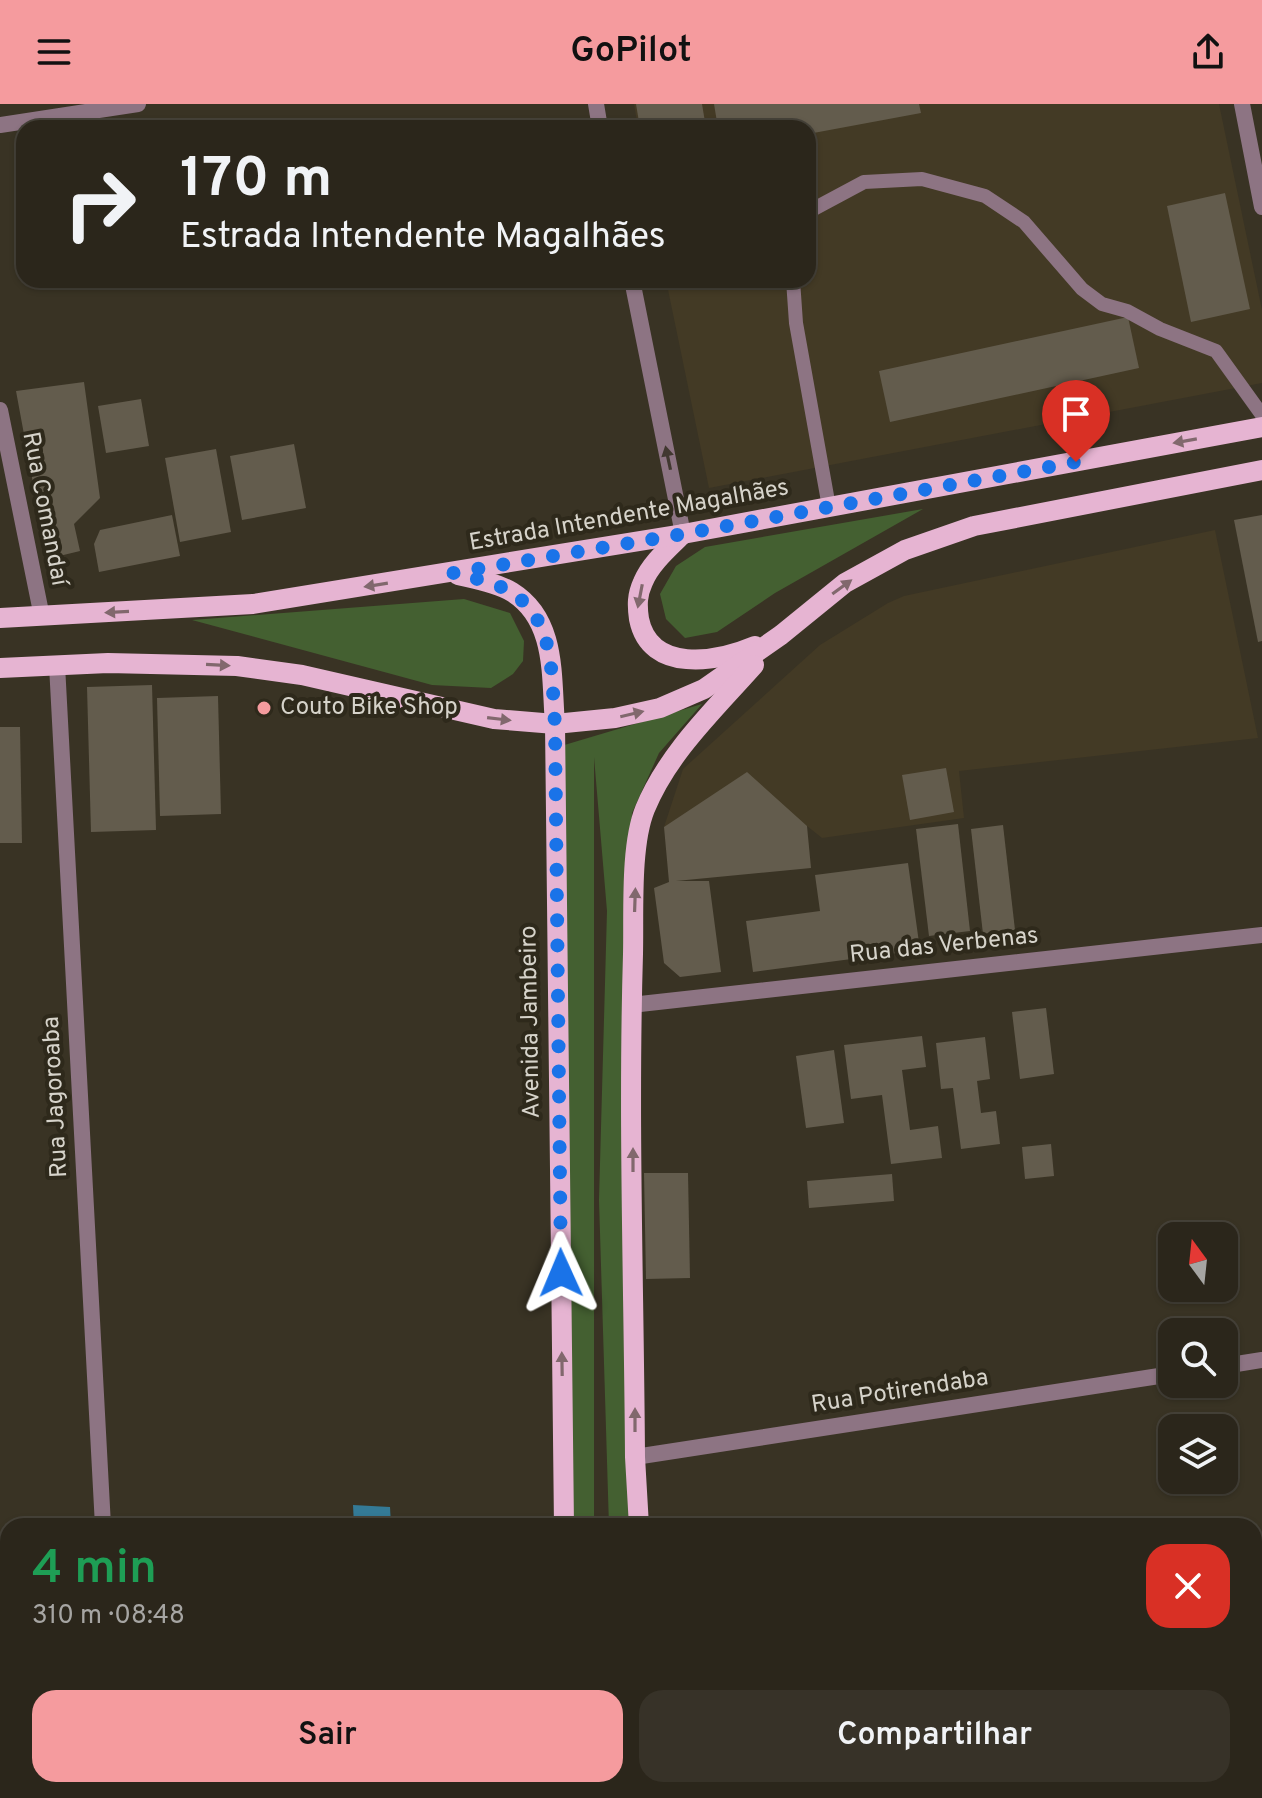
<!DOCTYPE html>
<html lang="pt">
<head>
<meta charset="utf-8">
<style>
  body { margin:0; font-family:Overpass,sans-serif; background:#373228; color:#f1f3f6; height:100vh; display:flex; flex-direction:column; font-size:30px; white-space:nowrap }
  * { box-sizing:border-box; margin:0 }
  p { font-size:26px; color:#a6a5a3 }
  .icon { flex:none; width:44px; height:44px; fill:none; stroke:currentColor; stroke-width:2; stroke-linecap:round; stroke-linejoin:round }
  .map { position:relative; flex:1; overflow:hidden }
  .side { position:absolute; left:0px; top:1414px; width:1262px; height:280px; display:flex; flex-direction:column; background:#2b261b; border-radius:24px 24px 0 0; box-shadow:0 2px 6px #0004,0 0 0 2px #47433a }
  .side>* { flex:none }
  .guide { position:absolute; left:16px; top:16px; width:800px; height:168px; border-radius:24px; box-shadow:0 2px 6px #0004,0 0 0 2px #47433a; background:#2b261b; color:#f1f3f6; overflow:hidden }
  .needle { width:52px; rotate:345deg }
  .buttons { position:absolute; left:1158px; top:1118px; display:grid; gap:16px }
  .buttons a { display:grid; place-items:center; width:80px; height:80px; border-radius:16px; background:#2b261b; box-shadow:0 2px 6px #0004,0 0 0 2px #47433a; font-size:40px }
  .pin { position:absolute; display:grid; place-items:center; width:68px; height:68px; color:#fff; margin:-82px -34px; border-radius:50% 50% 50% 0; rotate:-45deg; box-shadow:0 0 8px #0007 }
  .pin .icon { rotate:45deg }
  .me { position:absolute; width:88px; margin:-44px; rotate:359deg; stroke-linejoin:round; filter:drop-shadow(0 0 6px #0008) }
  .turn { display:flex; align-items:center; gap:28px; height:168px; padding:0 32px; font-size:36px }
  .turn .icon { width:104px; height:104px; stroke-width:2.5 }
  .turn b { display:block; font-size:56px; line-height:68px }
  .round { display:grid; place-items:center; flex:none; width:84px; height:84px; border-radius:24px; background:#373228 }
  .overview { display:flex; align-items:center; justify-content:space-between; height:136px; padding:0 32px }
  h1 { font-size:48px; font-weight:600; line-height:60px; color:#1e9e55 }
  .cta { display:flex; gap:16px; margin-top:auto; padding:16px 32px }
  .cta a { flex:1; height:92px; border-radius:24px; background:#f59b9e; color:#111; font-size:32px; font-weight:600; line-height:92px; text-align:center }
  .cta a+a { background:#373228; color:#f1f3f6 }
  header { display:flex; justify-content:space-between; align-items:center; height:104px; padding:0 32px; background:#f59b9e; color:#111; font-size:36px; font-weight:600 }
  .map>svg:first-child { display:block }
  .built { fill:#433a25 }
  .green { fill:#446031 }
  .water { fill:#347a96 }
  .building { fill:#635c4d }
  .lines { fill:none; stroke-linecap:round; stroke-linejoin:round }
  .service { stroke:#8d7483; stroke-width:14 }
  .minor { stroke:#8d7483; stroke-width:16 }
  .tertiary { stroke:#8d7483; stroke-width:16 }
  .primary { stroke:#e6b4d2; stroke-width:20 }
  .oneway { fill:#81686d }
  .oneway2 { fill:#413830 }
  .route { stroke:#1a73e8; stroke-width:14; stroke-dasharray:0 25.2 }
  .poi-dot { fill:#f59b9e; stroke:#2e291b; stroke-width:3 }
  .labels { text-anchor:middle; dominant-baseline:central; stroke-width:8; stroke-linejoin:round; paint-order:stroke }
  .street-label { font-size:24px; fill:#d6d3ca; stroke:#2e291b }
  .poi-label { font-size:24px; fill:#d6d3ca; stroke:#2e291b; text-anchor:start }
</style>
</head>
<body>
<header><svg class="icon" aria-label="menu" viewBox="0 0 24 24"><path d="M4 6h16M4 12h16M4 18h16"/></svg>GoPilot<svg class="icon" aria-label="share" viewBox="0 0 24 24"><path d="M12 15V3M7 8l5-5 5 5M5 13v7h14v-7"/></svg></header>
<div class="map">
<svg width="1262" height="1694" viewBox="0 0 1262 1694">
  <rect width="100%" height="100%" fill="#393324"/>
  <g class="built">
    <path d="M 634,0 L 1219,0 L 1262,206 L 1262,279 L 709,384 L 666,176 L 808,176 L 808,24 L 638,24 Z"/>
    <path d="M 1215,426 L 1258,634 L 959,667 L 964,714 L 822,734 L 807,722 L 664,723 L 683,665 L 820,541 L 888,499 L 904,492 Z"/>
  </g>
  <g class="green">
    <path d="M 923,405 L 775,489 L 717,528 L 685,534 L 666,515 L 660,490 L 676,462 L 705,443 Z"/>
    <path d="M 464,495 L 510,509 L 524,537 L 523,557 L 513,570 L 491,584 L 432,581 L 192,516 Z"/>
    <path d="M 702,600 L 659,649 L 632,709 L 623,903 L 633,1422 L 609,1422 L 599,1096 L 607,807 L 594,653 L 594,1422 L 561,1422 L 561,642 Z"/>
  </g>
  <path class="water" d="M 353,1401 L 390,1403 L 391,1422 L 354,1422 Z"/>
  <g class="building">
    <path d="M 636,0 L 702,0 L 706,24 L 640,24 Z"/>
    <path d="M 714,0 L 919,0 L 921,9 L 808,30 L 808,24 L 718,24 Z"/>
    <path d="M 1225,89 L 1250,205 L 1191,218 L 1167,102 Z"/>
    <path d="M 1128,213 L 1139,264 L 890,318 L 879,267 Z"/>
    <path d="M 84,278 L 100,394 L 74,420 L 80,447 L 47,455 L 16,287 Z"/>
    <path d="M 141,295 L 149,342 L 106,349 L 98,302 Z"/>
    <path d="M 294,340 L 306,404 L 242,416 L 230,352 Z"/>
    <path d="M 216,345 L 231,428 L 180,438 L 165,354 Z"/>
    <path d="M 172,411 L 180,452 L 99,468 L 94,440 L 100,426 Z"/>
    <path d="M 1262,411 L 1262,537 L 1258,538 L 1234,416 Z"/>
    <path d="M 152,581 L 156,726 L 91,728 L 87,583 Z"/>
    <path d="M 218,592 L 221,710 L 160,712 L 157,594 Z"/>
    <path d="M 0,623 L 20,623 L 22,739 L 0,739 Z"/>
    <path d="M 946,664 L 954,708 L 910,716 L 902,671 Z"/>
    <path d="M 747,668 L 807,722 L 811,764 L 676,777 L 709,777 L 721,868 L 680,873 L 664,859 L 654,784 L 669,778 L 664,723 Z"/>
    <path d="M 958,720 L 970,827 L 929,832 L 916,725 Z"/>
    <path d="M 1003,721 L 1015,826 L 983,830 L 971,725 Z"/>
    <path d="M 908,759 L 920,846 L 753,868 L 746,817 L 820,807 L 815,771 Z"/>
    <path d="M 1046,904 L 1054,970 L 1020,975 L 1012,908 Z"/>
    <path d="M 922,932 L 926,963 L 902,966 L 910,1026 L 938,1022 L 942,1054 L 891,1060 L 882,991 L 851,995 L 844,941 Z"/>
    <path d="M 985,933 L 990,975 L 977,977 L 981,1009 L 996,1007 L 1000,1040 L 961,1045 L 953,984 L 941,985 L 936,939 Z"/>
    <path d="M 834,946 L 844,1019 L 806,1024 L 796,952 Z"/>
    <path d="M 1051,1040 L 1054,1072 L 1025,1075 L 1022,1043 Z"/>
    <path d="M 644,1069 L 688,1069 L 690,1174 L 646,1175 Z"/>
    <path d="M 892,1070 L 894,1097 L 809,1104 L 807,1077 Z"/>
  </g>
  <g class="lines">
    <g class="service">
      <path d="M 808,108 L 864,78 L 922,75 L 985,92 L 1024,118 L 1082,185 L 1102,200 L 1127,207 L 1160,225 L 1216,247 L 1262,311"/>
      <path d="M 793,176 L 796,219 L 829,403"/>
    </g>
    <g class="minor">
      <path d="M 596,0 L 600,24"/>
      <path d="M 0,21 L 138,0"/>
      <path d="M 632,176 L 683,430"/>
      <path d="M 0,306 L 42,513"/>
      <path d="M 57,561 L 103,1422"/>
      <path d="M 631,901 L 1262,831"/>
      <path d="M 1224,1262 L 1262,1256"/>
      <path d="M 635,1353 L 1172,1270"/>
      <path d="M 1254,1593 L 1262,1592"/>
      <path d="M 117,1686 L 118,1694"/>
      <path d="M 528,1694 L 575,1686"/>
    </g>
    <path class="tertiary" d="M 1242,0 L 1262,103"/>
    <g class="primary">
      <path d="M 683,430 C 669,444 651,459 643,478 C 637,491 637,501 639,515 C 650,570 717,558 755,542"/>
      <path d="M 458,471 C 475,475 497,479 512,488 C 557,516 551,573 555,620 L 564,1422"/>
      <path d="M 0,514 L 253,500 L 683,430 L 1262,323"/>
      <path d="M 0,564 L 108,559 L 237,562 L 302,571 L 494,615 L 555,620 L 615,614 L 660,604 L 704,585 L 781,531 L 845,479 L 905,446 L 974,422 L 1262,366"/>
      <path d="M 639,1422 L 635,1353 C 634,1186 628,1017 633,850 C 634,809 630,742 645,705 C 668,649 714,606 754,561"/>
      <path d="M 567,1686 L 567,1694"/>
      <path d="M 652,1686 L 652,1694"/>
    </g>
  </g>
  <defs><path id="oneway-solid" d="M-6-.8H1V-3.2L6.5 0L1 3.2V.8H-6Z" transform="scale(2)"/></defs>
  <g class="oneway">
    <use href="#oneway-solid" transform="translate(1185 337) rotate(170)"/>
    <use href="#oneway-solid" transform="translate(376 481) rotate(171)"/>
    <use href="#oneway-solid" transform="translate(842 483) rotate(-36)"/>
    <use href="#oneway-solid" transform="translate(640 492) rotate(101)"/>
    <use href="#oneway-solid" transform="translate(117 508) rotate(177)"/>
    <use href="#oneway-solid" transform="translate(218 561) rotate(3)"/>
    <use href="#oneway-solid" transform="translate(632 610) rotate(-13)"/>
    <use href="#oneway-solid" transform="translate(499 615) rotate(7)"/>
    <use href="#oneway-solid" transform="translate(635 796) rotate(-88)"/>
    <use href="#oneway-solid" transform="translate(633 1056) rotate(-90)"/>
    <use href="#oneway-solid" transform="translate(562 1260) rotate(-91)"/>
    <use href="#oneway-solid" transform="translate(635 1316) rotate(-90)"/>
  </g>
  <use class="oneway2" href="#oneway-solid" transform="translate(668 354) rotate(-102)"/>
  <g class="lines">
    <path class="route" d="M 561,1169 L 555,620 C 551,573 556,517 512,489 C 496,478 472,474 453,469 L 683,430 L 1076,358"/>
  </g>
  <circle class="poi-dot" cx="264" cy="604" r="8"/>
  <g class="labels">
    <g class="street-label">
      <text transform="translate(44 405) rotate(79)">Rua Comandaí</text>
      <text transform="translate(629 412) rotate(-10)">Estrada Intendente Magalhães</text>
      <text transform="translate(944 842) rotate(-6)">Rua das Verbenas</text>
      <text transform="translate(531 918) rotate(-91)">Avenida Jambeiro</text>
      <text transform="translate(56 993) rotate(-93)">Rua Jagoroaba</text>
      <text transform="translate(900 1288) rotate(-9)">Rua Potirendaba</text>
    </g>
    <g class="poi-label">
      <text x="280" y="604">Couto Bike Shop</text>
    </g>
  </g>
</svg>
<div class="buttons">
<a><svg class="needle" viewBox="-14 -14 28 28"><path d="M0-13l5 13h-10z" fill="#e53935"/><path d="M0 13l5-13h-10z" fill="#a6a5a3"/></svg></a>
<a><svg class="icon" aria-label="search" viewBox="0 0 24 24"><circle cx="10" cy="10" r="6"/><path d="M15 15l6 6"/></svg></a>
<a><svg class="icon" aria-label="layers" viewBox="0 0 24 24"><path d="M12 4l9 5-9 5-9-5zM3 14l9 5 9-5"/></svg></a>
</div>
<div class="pin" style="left:1076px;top:358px;background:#d93025"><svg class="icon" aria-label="arrive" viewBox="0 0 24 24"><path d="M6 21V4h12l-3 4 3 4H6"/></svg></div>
<svg class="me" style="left:561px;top:1169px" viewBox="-20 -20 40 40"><path d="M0-17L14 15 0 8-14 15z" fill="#1a73e8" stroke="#fff" stroke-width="4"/></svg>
<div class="guide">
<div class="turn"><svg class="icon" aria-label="right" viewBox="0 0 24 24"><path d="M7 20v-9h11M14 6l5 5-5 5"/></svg><div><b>170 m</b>Estrada Intendente Magalhães</div></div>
</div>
<section class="side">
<div class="overview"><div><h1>4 min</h1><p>310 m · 08:48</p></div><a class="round" style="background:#d93025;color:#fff"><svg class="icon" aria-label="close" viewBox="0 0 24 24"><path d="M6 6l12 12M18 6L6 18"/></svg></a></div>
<div class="cta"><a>Sair</a><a>Compartilhar</a></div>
</section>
</div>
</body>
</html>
